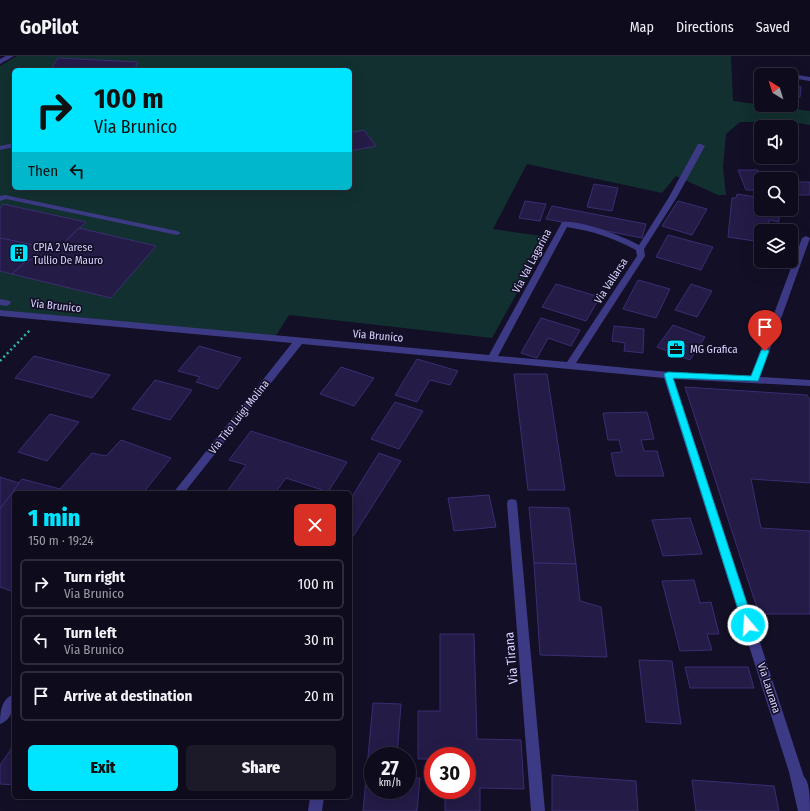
<!DOCTYPE html>
<html lang="en">
<head>
<meta charset="utf-8">
<style>
  body { margin:0; font-family:"Fira Sans Condensed",sans-serif; background:#1c1929; color:#f1f3f6; height:100vh; display:flex; flex-direction:column; font-size:15px; white-space:nowrap }
  * { box-sizing:border-box; margin:0 }
  p { font-size:13px; color:#9b9ba3 }
  .icon { flex:none; width:22px; height:22px; fill:none; stroke:currentColor; stroke-width:2; stroke-linecap:round; stroke-linejoin:round }
  .map { position:relative; flex:1; overflow:hidden }
  .panel { position:absolute; left:12px; top:435px; width:340px; height:308px; display:flex; flex-direction:column; background:#0e0b1c; border-radius:6px; box-shadow:0 4px 16px #0002,0 0 0 1px #2e2b3b }
  .panel>* { flex:none }
  .top-card { position:absolute; left:12px; top:12px; width:340px; height:122px; border-radius:6px; box-shadow:0 4px 16px #0002,0 0 0 1px #2e2b3b; background:#00e5ff; color:#111; overflow:hidden }
  .needle { width:26px; rotate:322deg }
  .tools { position:absolute; left:754px; top:12px; display:grid; gap:8px }
  .tools a { display:grid; place-items:center; width:44px; height:44px; border-radius:6px; background:#0e0b1c; box-shadow:0 4px 16px #0002,0 0 0 1px #2e2b3b; font-size:20px }
  .speed { position:absolute; left:364px; top:691px; display:flex; gap:8px; font-size:20px; font-weight:700; text-align:center }
  .speed>* { display:grid; place-content:center; width:52px; height:52px; border-radius:50%; background:#0e0b1c; box-shadow:0 4px 16px #0002,0 0 0 1px #2e2b3b; line-height:1 }
  .speed small { font-size:10px; font-weight:400 }
  .speed .limit { border:6px solid #d22; background:#fff; color:#111 }
  .pin { position:absolute; display:grid; place-items:center; width:34px; height:34px; color:#fff; margin:-41px -17px; border-radius:50% 50% 50% 0; rotate:-45deg; box-shadow:0 0 4px #0007 }
  .pin .icon { rotate:45deg }
  .me { position:absolute; width:44px; margin:-22px; rotate:342deg; stroke-linejoin:round; filter:drop-shadow(0 0 3px #0008) }
  .turn { display:flex; align-items:center; gap:14px; height:84px; padding:0 16px; font-size:18px }
  .turn .icon { width:52px; height:52px; stroke-width:2.5 }
  .turn b { display:block; font-size:28px; line-height:34px }
  .then { display:flex; align-items:center; height:38px; padding:0 16px; background:#0003; gap:8px; font-size:15px }
  .round { display:grid; place-items:center; flex:none; width:42px; height:42px; border-radius:6px; background:#1c1929 }
  .summary { display:flex; align-items:center; justify-content:space-between; height:68px; padding:0 16px }
  h1 { font-size:24px; font-weight:800; line-height:30px; color:#00e5ff }
  .primary-button { display:flex; gap:8px; margin-top:auto; padding:8px 16px }
  .primary-button a { flex:1; height:46px; border-radius:6px; background:#00e5ff; color:#111; font-size:16px; font-weight:800; line-height:46px; text-align:center }
  .primary-button a+a { background:#1c1929; color:#f1f3f6 }
  ul { padding:0; list-style:none }
  li { display:flex; align-items:center; gap:12px; height:50px; margin:0 8px 6px; padding:0 8px; border:2px solid #2e2b3b; border-radius:6px }
  li div { flex:1 }
  li b { display:block; font-size:15px }
  li em { font-style:normal }
  header { display:flex; align-items:center; gap:24px; box-sizing:border-box; height:56px; padding:0 20px; background:#0e0b1c; border-bottom:1px solid #2e2b3b }
  header strong { font-size:19px }
  nav { display:flex; gap:22px; margin-inline-start:auto; font-size:14px }
  .map>svg:first-child { display:block }
  .green { fill:#12302f; fill-rule:evenodd }
  .building { fill:#241b47; stroke:#3b2d73 }
  .lines { fill:none; stroke-linecap:round; stroke-linejoin:round }
  .path { stroke:#2fb8b0; stroke-width:2.5; stroke-dasharray:2 3; stroke-linecap:butt }
  .service { fill:#3d3a85; fill-rule:evenodd }
  .minor { fill:#3d3a85; fill-rule:evenodd }
  .route { fill:#00e5ff; stroke:#0095a6 }
  .labels { text-anchor:middle; dominant-baseline:central; stroke-width:3.5; stroke-linejoin:round; paint-order:stroke }
  .poi-label { font-size:11px; fill:#d9d4ff; stroke:#130f26; text-anchor:start }
  .street-label { font-size:11px; fill:#d9d4ff; stroke:#130f26 }
  .near-street-label { font-size:13px; fill:#d9d4ff; stroke:#130f26 }
</style>
</head>
<body>
<header>
<strong>GoPilot</strong>
<nav><a>Map</a><a>Directions</a><a>Saved</a></nav>
</header>
<div class="map">
<svg width="810" height="755" viewBox="0 0 810 755">
  <rect width="100%" height="100%" fill="#130f26"/>
  <path class="green" d="M 17,0 L 731,0 L 733,45 L 810,55 L 810,69 L 791,66 L 740,66 L 726,78 L 723,111 L 726,139 L 718,139 L 676,120 L 662,137 L 527,108 L 493,173 L 548,181 L 492,282 L 289,259 L 275,281 L 0,254 L 0,10 ZM 14,14 L 350,14 L 350,132 L 14,132 Z"/>
  <g class="building">
    <path d="M 58,2 L 138,6 L 134,14 L 50,14 Z"/>
    <path d="M 791,29 L 801,31 L 800,41 L 791,39 Z"/>
    <path d="M 364,74 L 376,90 L 350,95 L 350,77 Z"/>
    <path d="M 738,114 L 758,114 L 762,123 L 761,153 L 779,153 L 779,166 L 769,164 L 769,175 L 761,175 L 761,186 L 728,181 L 732,142 L 736,142 L 737,138 L 756,141 L 753,134 L 746,134 Z"/>
    <rect x="791" y="126" width="19" height="13"/>
    <path d="M 594,128 L 618,132 L 612,155 L 587,151 Z"/>
    <path d="M 525,145 L 546,148 L 540,165 L 519,162 Z"/>
    <path d="M 678,145 L 707,153 L 692,179 L 662,170 Z"/>
    <path d="M 3,148 L 86,166 L 57,194 L 0,182 L 0,152 Z"/>
    <path d="M 552,150 L 646,168 L 642,182 L 546,163 Z"/>
    <path d="M 79,172 L 156,190 L 111,242 L 12,218 L 27,204 L 31,204 L 44,191 L 57,194 Z"/>
    <path d="M 668,179 L 713,191 L 701,214 L 656,201 Z"/>
    <path d="M 0,182 L 44,191 L 31,204 L 27,204 L 12,218 L 0,215 Z"/>
    <path d="M 638,224 L 670,233 L 656,262 L 623,253 Z"/>
    <path d="M 556,228 L 600,241 L 586,265 L 542,251 Z"/>
    <path d="M 691,228 L 712,235 L 697,261 L 675,254 Z"/>
    <path d="M 541,262 L 580,274 L 571,290 L 548,282 L 537,302 L 521,297 Z"/>
    <path d="M 673,269 L 705,281 L 690,304 L 657,291 Z"/>
    <path d="M 614,270 L 644,273 L 643,297 L 624,295 L 625,287 L 612,285 Z"/>
    <path d="M 199,290 L 241,302 L 218,333 L 196,326 L 200,321 L 178,315 Z"/>
    <path d="M 34,300 L 110,319 L 92,342 L 15,322 Z"/>
    <path d="M 417,303 L 458,315 L 450,329 L 430,324 L 417,346 L 395,339 Z"/>
    <path d="M 341,311 L 374,322 L 354,350 L 320,338 Z"/>
    <path d="M 514,318 L 547,318 L 565,434 L 528,434 Z"/>
    <path d="M 155,324 L 192,334 L 170,364 L 132,353 Z"/>
    <path d="M 685,331 L 807,339 L 810,344 L 810,427 L 751,423 L 761,472 L 810,475 L 810,558 L 759,558 Z"/>
    <path d="M 395,346 L 423,355 L 399,393 L 371,383 Z"/>
    <path d="M 647,356 L 654,383 L 641,384 L 644,395 L 657,395 L 664,420 L 616,420 L 611,397 L 622,396 L 619,384 L 608,384 L 603,357 Z"/>
    <path d="M 50,358 L 79,366 L 47,405 L 18,396 Z"/>
    <path d="M 251,375 L 347,406 L 328,436 L 286,422 L 275,437 L 226,437 L 246,409 L 229,404 Z"/>
    <path d="M 121,384 L 171,402 L 143,437 L 14,437 L 14,536 L 0,531 L 0,453 L 22,423 L 60,433 L 92,397 L 106,400 Z"/>
    <path d="M 379,397 L 401,405 L 350,485 L 350,444 Z"/>
    <path d="M 0,421 L 19,427 L 0,453 Z"/>
    <path d="M 489,439 L 496,471 L 454,475 L 448,442 Z"/>
    <path d="M 529,451 L 569,452 L 576,508 L 534,507 Z"/>
    <path d="M 690,462 L 702,498 L 663,500 L 652,464 Z"/>
    <path d="M 534,507 L 576,508 L 580,545 L 601,551 L 607,601 L 540,599 Z"/>
    <path d="M 694,524 L 700,547 L 711,546 L 719,578 L 707,578 L 712,594 L 680,595 L 662,525 Z"/>
    <path d="M 440,578 L 474,578 L 477,683 L 521,684 L 524,733 L 480,732 L 480,755 L 445,755 L 445,734 L 467,734 L 467,700 L 433,700 L 433,703 L 418,703 L 418,655 L 440,655 Z"/>
    <path d="M 639,604 L 672,605 L 681,668 L 646,666 Z"/>
    <path d="M 685,611 L 748,611 L 754,632 L 690,632 Z"/>
    <path d="M 373,647 L 401,648 L 397,700 L 373,700 L 373,734 L 407,734 L 407,722 L 420,722 L 417,755 L 363,755 Z"/>
    <path d="M 14,689 L 14,729 L 0,728 L 0,709 Z"/>
    <path d="M 552,719 L 636,725 L 638,755 L 552,755 Z"/>
    <path d="M 692,724 L 774,730 L 779,755 L 696,755 Z"/>
  </g>
  <g class="lines">
    <path class="path" d="M 0,305 L 30,274"/>
    <path class="service" d="M 14,87 L 14,91 L 0,94 L 0,90 Z"/>
    <g class="minor">
      <path d="M 6,0 L 14,0 L 0,8 L 0,3 Z"/>
      <path d="M 767,15 L 783,17 L 786,19 L 765,18 L 764,17 Z"/>
      <path d="M 791,18 L 810,21 L 810,25 L 791,22 L 791,19 L 788,19 Z"/>
      <path d="M 698,88 L 701,88 L 705,90 L 677,141 L 644,193 L 645,200 L 576,307 L 668,316 L 751,320 L 802,182 L 806,180 L 810,182 L 760,321 L 810,324 L 810,330 L 674,323 L 804,721 C 810,726 810,746 810,755 L 798,755 L 789,716 L 664,322 L 302,288 L 184,437 L 173,437 L 292,287 L 0,260 L 0,254 L 489,299 L 562,166 C 579,163 623,180 639,189 L 669,141 ZM 567,171 C 592,175 614,182 636,194 L 637,200 L 567,306 L 498,300 Z"/>
      <path d="M 5,139 L 177,175 L 181,177 L 177,179 L 6,143 L 0,145 L 0,140 Z"/>
      <path d="M 0,243 L 10,245 L 11,247 L 7,250 L 0,249 Z"/>
      <path d="M 512,443 L 516,444 L 517,447 L 545,755 L 531,755 L 507,447 L 508,444 Z"/>
      <path d="M 14,638 C 14,650 13,663 0,668 C 0,656 1,643 14,638 Z"/>
      <path d="M 310,741 L 324,741 L 322,755 L 308,755 Z"/>
    </g>
  </g>
  <path class="route" d="M 765,292 L 769,295 L 758,325 L 673,322 L 754,569 L 752,572 L 748,574 L 745,572 L 743,569 L 664,318 L 668,316 L 751,320 L 761,295 Z"/>
  <defs>
    <g id="building-square" transform="scale(1)"><rect x="-9" y="-9" width="18" height="18" rx="4" fill="#00e5ff" stroke="#130f26"/><path d="M-4-6H4V6H1V3H-1V6H-4ZM-2.5-4.3h1.7v1.8h-1.7ZM.8-4.3h1.7v1.8H.8ZM-2.5-1h1.7V.8h-1.7ZM.8-1h1.7V.8H.8Z" fill="#111"/></g>
    <g id="office-square" transform="scale(1)"><rect x="-9" y="-9" width="18" height="18" rx="4" fill="#00e5ff" stroke="#130f26"/><path d="M-6-3h4V-5.5h4V-3h4V5H-6ZM-1-4.5V-3h2v-1.5ZM-6 0V1H6V0Z" fill="#111"/></g>
  </defs>
  <g fill-rule="evenodd">
    <use href="#building-square" x="19" y="197"/>
    <use href="#office-square" x="676" y="293"/>
  </g>
  <g class="labels">
    <g class="poi-label">
      <text x="33" y="191">CPIA 2 Varese<tspan x="33" dy="13">Tullio De Mauro</tspan></text>
      <text x="690" y="293">MG Grafica</text>
    </g>
    <g class="street-label">
      <text transform="translate(532 205) rotate(-62)">Via Val Lagarina</text>
      <text transform="translate(611 225) rotate(-57)">Via Vallarsa</text>
      <text transform="translate(56 250) rotate(6)">Via Brunico</text>
      <text transform="translate(378 280) rotate(5)">Via Brunico</text>
      <text transform="translate(239 361) rotate(-52)">Via Tito Luigi Molina</text>
      <text transform="translate(769 632) rotate(72)">Via Laurana</text>
    </g>
    <g class="near-street-label">
      <text transform="translate(511 602) rotate(-95)">Via Tirana</text>
    </g>
  </g>
</svg>
<div class="tools">
<a><svg class="needle" viewBox="-14 -14 28 28"><path d="M0-13l5 13h-10z" fill="#e53935"/><path d="M0 13l5-13h-10z" fill="#9b9ba3"/></svg></a>
<a><svg class="icon" aria-label="sound" viewBox="0 0 24 24"><path d="M4 9h4l5-4v14l-5-4H4zM17 9q2 3 0 6"/></svg></a>
<a><svg class="icon" aria-label="search" viewBox="0 0 24 24"><circle cx="10" cy="10" r="6"/><path d="M15 15l6 6"/></svg></a>
<a><svg class="icon" aria-label="layers" viewBox="0 0 24 24"><path d="M12 4l9 5-9 5-9-5zM3 14l9 5 9-5"/></svg></a>
</div>
<div class="speed"><div>27<small>km/h</small></div><div class="limit">30</div></div>
<div class="pin" style="left:765px;top:295px;background:#d93025"><svg class="icon" aria-label="arrive" viewBox="0 0 24 24"><path d="M6 21V4h12l-3 4 3 4H6"/></svg></div>
<svg class="me" style="left:748px;top:569px" viewBox="-20 -20 40 40"><circle r="17" fill="#00e5ff" stroke="#fff" stroke-width="3"/><path d="M0-11L8 9 0 5-8 9z" fill="#fff"/></svg>
<div class="top-card">
<div class="turn"><svg class="icon" aria-label="right" viewBox="0 0 24 24"><path d="M7 20v-9h11M14 6l5 5-5 5"/></svg><div><b>100 m</b>Via Brunico</div></div>
<div class="then">Then<svg class="icon" aria-label="left" viewBox="0 0 24 24"><path d="M17 20v-9H6M10 6l-5 5 5 5"/></svg></div>
</div>
<section class="panel">
<div class="summary"><div><h1>1 min</h1><p>150 m · 19:24</p></div><a class="round" style="background:#d93025;color:#fff"><svg class="icon" aria-label="close" viewBox="0 0 24 24"><path d="M6 6l12 12M18 6L6 18"/></svg></a></div>
<ul>
<li><svg class="icon" aria-label="right" viewBox="0 0 24 24"><path d="M7 20v-9h11M14 6l5 5-5 5"/></svg><div><b>Turn right</b><p>Via Brunico</p></div><em>100 m</em></li>
<li><svg class="icon" aria-label="left" viewBox="0 0 24 24"><path d="M17 20v-9H6M10 6l-5 5 5 5"/></svg><div><b>Turn left</b><p>Via Brunico</p></div><em>30 m</em></li>
<li><svg class="icon" aria-label="arrive" viewBox="0 0 24 24"><path d="M6 21V4h12l-3 4 3 4H6"/></svg><div><b>Arrive at destination</b></div><em>20 m</em></li>
</ul>
<div class="primary-button"><a>Exit</a><a>Share</a></div>
</section>
</div>
</body>
</html>
